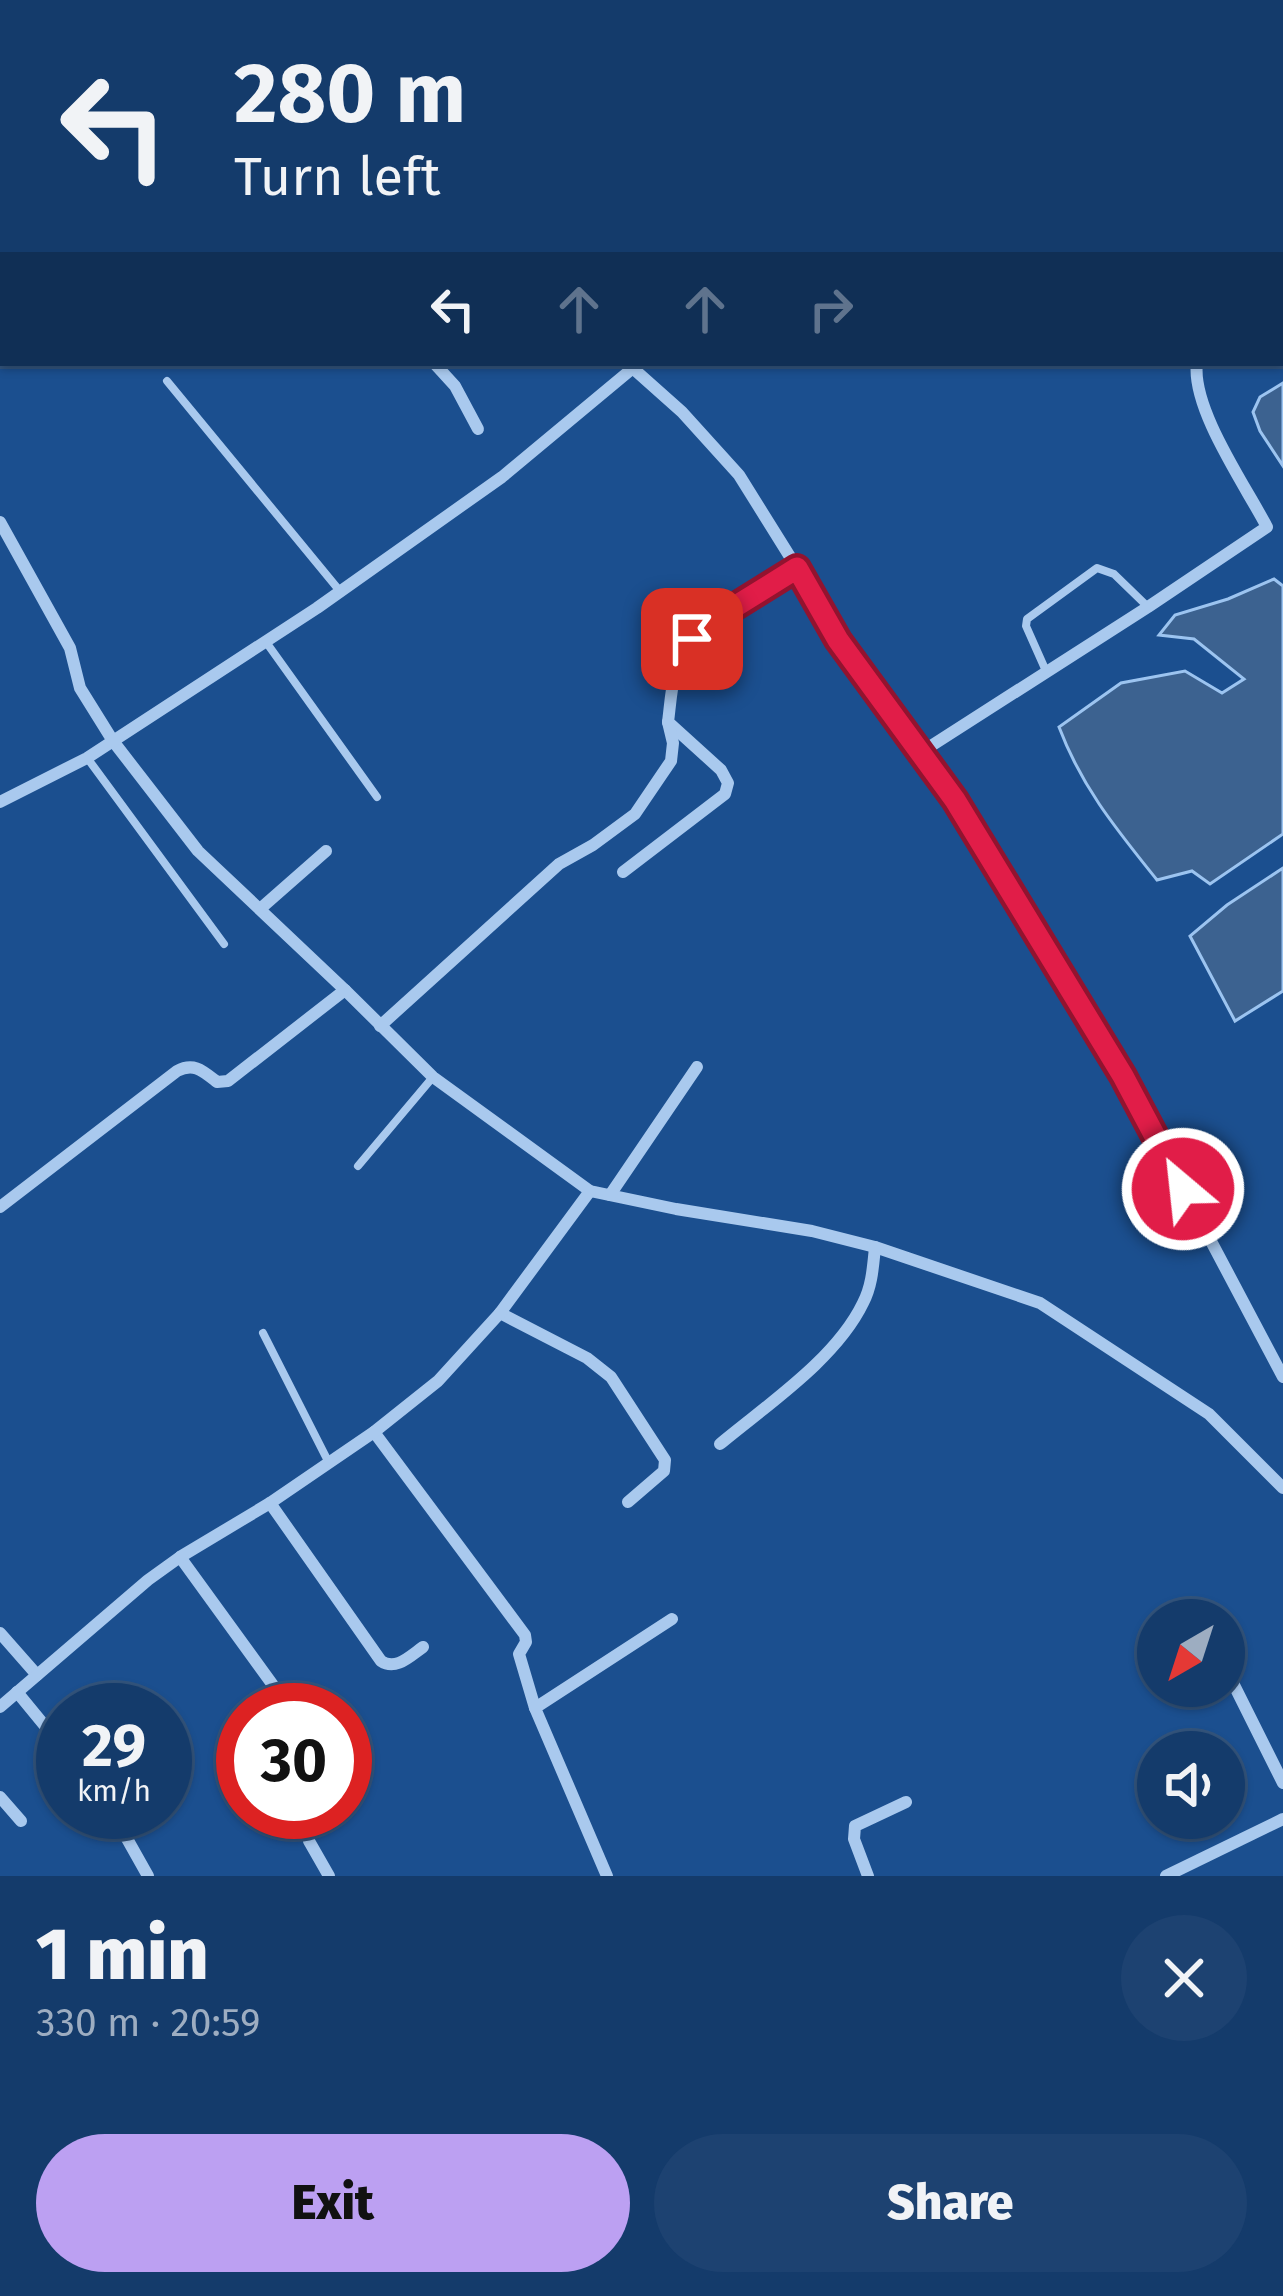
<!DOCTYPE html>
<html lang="en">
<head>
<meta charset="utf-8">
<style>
  body { margin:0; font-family:"Fira Sans",sans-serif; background:#1d4271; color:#f1f3f6; height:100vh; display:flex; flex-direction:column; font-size:45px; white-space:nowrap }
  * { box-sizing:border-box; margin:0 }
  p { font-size:39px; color:#9dadc1 }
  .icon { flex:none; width:66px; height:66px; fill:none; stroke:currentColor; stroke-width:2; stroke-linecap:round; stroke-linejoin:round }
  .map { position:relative; height:1876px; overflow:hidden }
  .panel { display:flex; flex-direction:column; background:#143b6b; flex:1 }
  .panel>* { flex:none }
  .banner { position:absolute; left:0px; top:0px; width:1284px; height:366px; box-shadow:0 3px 9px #0004,0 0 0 3px #33557e; background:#143b6b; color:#f1f3f6; overflow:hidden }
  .needle { width:78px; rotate:219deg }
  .fabs { position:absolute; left:1137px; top:1599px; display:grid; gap:24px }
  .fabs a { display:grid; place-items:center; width:108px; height:108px; border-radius:50%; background:#143b6b; box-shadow:0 3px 9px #0004,0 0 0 3px #33557e; font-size:60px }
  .speed { position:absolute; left:36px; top:1683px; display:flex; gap:24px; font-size:60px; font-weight:700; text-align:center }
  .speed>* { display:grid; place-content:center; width:156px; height:156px; border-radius:50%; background:#143b6b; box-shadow:0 3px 9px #0004,0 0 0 3px #33557e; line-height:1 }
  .speed small { font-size:30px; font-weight:400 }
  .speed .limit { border:18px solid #d22; background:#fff; color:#111 }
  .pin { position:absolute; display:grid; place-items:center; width:102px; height:102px; color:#fff; margin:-51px; border-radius:24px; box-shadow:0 6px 18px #0006 }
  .me { position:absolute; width:132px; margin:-66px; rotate:332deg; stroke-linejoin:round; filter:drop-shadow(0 0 9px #0008) }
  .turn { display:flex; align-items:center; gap:42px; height:252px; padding:0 36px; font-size:54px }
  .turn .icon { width:156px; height:156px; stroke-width:2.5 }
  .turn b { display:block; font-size:84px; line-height:102px }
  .lanes { display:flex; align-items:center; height:114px; padding:0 36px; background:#0003; justify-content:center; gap:60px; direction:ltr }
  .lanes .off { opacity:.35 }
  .round { display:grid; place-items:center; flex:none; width:126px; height:126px; border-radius:63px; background:#1d4271 }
  .summary { display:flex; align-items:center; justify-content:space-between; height:204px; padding:0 36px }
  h1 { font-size:72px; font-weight:800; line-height:90px }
  .cta { display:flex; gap:24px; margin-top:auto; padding:24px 36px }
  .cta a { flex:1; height:138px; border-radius:72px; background:#bca0f2; color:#111; font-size:48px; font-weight:800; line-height:138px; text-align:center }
  .cta a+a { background:#1d4271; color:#f1f3f6 }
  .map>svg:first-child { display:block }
  .water { fill:#3c6290; stroke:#9cc4f0; stroke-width:3 }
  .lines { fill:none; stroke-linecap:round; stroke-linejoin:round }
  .lane { stroke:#a9c9ee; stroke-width:8 }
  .street { stroke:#a9c9ee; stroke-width:12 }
  .route-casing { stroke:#92132f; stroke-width:30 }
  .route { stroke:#e11d48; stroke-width:21 }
</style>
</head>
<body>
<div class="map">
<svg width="1283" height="1876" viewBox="0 0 1283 1876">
  <rect width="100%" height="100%" fill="#1b4f8f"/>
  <g class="water">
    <path d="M 1283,383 L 1283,466 L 1260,431 L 1253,412 L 1260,397 Z"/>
    <path d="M 1274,579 L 1283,586 L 1283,834 L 1210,884 L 1192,871 L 1157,880 C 1117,830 1082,788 1059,727 L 1121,683 L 1185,671 L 1222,693 L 1244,679 L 1194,639 L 1159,635 L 1175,615 L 1228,599 Z"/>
    <path d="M 1283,868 L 1283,991 L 1235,1021 L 1190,936 L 1227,905 Z"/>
  </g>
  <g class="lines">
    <g class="lane">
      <path d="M 167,381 L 339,590"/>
      <path d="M 266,642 L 377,797"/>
      <path d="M 1046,671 L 1026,626 L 1027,619 L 1097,568 L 1114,574 L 1147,606"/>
      <path d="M 88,759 L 224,944"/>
      <path d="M 358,1166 L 433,1077"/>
      <path d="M 263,1333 L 329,1463"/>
    </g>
    <g class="street">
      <path d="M 1173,0 L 1177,3"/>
      <path d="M 891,3 L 893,0"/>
      <path d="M 1281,86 L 1283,88"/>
      <path d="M 0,91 L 3,92"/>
      <path d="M 1281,134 L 1283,131"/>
      <path d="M 434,363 L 455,386 L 478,429"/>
      <path d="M 627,363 L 682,412 L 739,475 L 797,568 L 838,640 L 955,800 L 1123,1075 L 1283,1377"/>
      <path d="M 0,522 L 70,648 L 80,688 L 113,741 L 198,851 L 345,990 L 433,1077 L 590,1191 L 676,1209 L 812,1231 L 875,1247 L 1040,1303 L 1209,1414 L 1283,1488"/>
      <path d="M 920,753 L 1148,607 L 1267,527 C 1245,485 1191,408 1197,363"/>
      <path d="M 0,802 L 87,758 L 317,608 L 502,477 L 639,363"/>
      <path d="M 623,872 L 725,794 L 728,783 L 721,770 L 668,722 C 670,707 671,689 675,674 C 688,621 754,594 797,568"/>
      <path d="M 260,909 L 326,851"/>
      <path d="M 380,1026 L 559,864 L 593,845 L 635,814 L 671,761 L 673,743 L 668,722"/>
      <path d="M 610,1195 L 697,1067"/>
      <path d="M 0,1207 L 177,1071 C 194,1062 203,1071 217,1082 L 228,1081 L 345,990"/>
      <path d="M 500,1313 L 587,1358 L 611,1377 L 665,1460 L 664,1471 L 628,1502"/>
      <path d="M 374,1432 L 525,1635 L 526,1642 L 519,1654 L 535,1708"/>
      <path d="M 720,1444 C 768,1404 836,1359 863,1303 C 872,1286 873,1267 875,1247"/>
      <path d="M 270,1503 L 381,1661 C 396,1671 410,1656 423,1647"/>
      <path d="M 180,1557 L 291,1710"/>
      <path d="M 0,1633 L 37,1675"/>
      <path d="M 1224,1665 L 1283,1783"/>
      <path d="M 1150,1673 L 1158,1669"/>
      <path d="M 17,1692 L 63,1748"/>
      <path d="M 0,1707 L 148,1580 L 180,1557 L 270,1503 L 374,1432 L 438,1381 L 500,1313 L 590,1191"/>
      <path d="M 0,1797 L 21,1821"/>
      <path d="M 112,1812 L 148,1876"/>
      <path d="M 309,1841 L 329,1876"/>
      <path d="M 607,1876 L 535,1708 L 672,1619"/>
      <path d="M 868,1876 L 854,1839 L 855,1826 L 906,1802"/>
      <path d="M 1166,1876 L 1283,1819"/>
    </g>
  </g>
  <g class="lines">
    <g class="route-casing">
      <path id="route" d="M 692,639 L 715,619 L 797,568 L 838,640 L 955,800 L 1123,1076 L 1183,1189"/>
    </g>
    <use href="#route" class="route"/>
  </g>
</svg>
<div class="fabs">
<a><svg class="needle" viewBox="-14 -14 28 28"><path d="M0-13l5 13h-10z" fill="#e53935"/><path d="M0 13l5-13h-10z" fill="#9dadc1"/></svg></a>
<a><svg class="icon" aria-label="sound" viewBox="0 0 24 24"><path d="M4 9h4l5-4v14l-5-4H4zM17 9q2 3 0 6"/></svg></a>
</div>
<div class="speed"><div>29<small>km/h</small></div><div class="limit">30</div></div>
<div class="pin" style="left:692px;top:639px;background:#d93025"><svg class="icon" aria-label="arrive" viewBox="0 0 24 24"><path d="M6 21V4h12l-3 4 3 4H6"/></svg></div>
<svg class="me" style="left:1183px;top:1189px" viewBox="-20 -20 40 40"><circle r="17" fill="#e11d48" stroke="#fff" stroke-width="3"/><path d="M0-11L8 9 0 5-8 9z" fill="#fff"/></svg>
<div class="banner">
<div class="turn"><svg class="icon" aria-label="left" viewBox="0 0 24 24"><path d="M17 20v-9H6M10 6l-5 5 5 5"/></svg><div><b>280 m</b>Turn left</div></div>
<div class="lanes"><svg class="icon" aria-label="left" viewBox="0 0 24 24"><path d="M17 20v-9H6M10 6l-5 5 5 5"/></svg><svg class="icon off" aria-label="ahead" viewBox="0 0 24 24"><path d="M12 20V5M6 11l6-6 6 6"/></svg><svg class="icon off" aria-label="ahead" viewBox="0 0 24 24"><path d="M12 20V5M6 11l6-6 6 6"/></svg><svg class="icon off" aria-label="right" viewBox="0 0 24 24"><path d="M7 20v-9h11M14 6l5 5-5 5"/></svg></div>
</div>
</div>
<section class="panel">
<div class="summary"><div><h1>1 min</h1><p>330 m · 20:59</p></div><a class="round"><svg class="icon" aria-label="close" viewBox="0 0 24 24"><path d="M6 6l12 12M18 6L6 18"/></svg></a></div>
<div class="cta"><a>Exit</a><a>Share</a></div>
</section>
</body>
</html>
